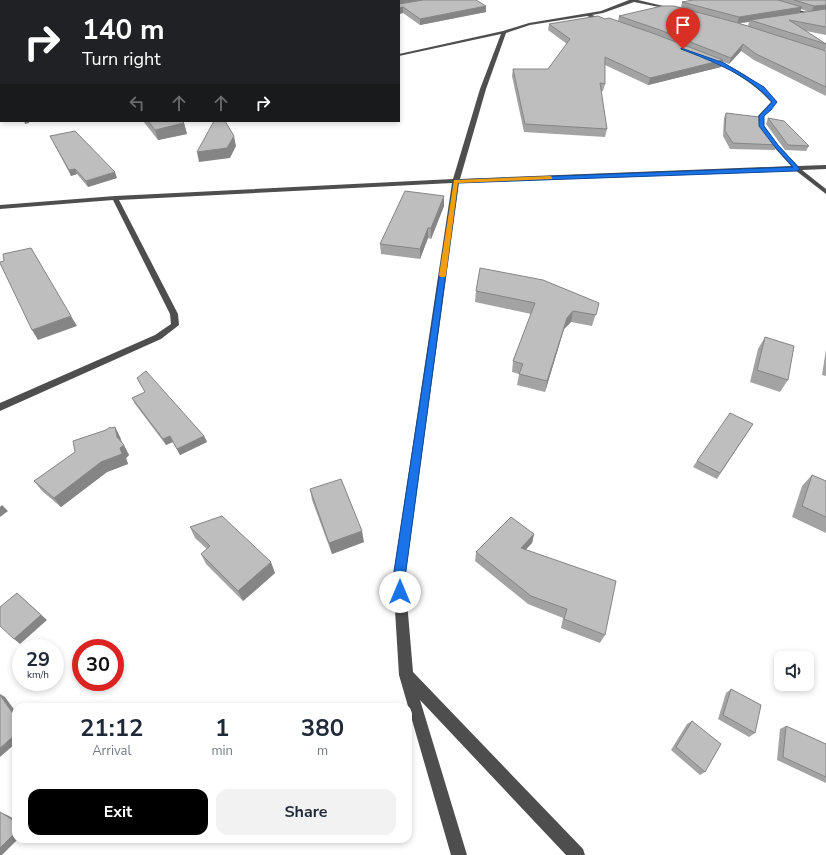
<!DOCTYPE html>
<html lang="en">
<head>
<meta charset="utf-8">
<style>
  body { margin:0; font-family:"Nunito Sans",sans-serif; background:#f2f2f3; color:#1f2937; height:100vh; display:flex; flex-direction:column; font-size:15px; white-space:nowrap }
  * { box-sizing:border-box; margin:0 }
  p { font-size:13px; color:#747a83 }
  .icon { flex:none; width:22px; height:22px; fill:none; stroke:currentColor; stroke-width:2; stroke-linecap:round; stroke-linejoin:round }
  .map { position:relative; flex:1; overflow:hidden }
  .details { position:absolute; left:12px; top:703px; width:400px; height:140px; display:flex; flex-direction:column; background:#fff; border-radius:12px; box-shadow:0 2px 6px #0003 }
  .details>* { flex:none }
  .top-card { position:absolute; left:0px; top:0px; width:400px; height:122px; box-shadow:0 2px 6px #0003; background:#202124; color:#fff; overflow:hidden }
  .tools { position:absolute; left:774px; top:651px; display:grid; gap:8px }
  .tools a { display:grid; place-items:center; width:40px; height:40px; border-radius:8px; background:#fff; box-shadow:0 2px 6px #0003; font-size:20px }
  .speed { position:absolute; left:12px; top:639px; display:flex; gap:8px; font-size:20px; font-weight:700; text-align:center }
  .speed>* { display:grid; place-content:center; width:52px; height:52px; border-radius:50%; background:#fff; box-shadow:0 2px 6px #0003; line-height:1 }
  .speed small { font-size:10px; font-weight:400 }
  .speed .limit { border:6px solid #d22; background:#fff; color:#111 }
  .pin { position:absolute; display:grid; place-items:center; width:34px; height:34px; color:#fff; margin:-41px -17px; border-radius:50% 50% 50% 0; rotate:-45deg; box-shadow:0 0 4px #0007 }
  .pin .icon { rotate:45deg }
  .me { position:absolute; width:44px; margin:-22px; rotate:0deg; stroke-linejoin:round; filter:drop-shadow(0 0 3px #0008) }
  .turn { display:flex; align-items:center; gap:14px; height:84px; padding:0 16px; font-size:18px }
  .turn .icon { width:52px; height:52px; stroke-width:2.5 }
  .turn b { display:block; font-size:28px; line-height:34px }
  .lanes { display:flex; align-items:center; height:38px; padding:0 16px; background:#0003; justify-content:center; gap:20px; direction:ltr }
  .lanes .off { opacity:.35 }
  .eta { display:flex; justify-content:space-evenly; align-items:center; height:68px; text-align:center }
  .eta b { font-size:24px; font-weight:700; line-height:28px }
  .action { display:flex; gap:8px; margin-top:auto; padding:8px 16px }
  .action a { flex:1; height:46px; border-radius:12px; background:#000; color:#fff; font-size:16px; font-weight:700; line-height:46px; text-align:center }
  .action a+a { background:#f2f2f3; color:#1f2937 }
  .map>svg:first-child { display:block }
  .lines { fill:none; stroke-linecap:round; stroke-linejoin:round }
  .minor { fill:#4e4e4e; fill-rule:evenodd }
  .wall { fill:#a3a3a3; fill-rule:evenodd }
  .shaded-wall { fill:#858585 }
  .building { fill:#bebebe; stroke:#858585 }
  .route { fill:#1a73e8; stroke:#114b97 }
  .slow { fill:#f59e0b }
</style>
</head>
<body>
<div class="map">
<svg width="826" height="855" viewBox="0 0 826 855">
  <rect width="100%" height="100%" fill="#fff"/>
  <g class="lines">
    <g class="minor">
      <rect x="44" y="0" width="4" height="1"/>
      <path d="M 629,0 L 638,0 L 676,9 L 674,10 L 634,2 L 603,13 L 592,15 L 606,20 L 605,22 L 587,16 L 530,25 L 506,33 L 486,89 L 460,179 L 791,166 L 774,147 L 758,126 L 758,116 L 771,102 C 754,83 732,70 708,60 L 710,58 C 735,66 758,82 776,101 L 777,102 L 764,116 L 764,126 L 778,145 L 798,166 L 826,165 L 826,169 L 802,170 L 826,189 L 826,194 L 795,170 L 459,183 L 405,578 L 413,672 L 583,849 L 585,855 L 566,855 L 420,700 L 467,855 L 451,855 L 399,675 L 393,578 L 452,183 L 119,200 L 178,314 L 179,325 L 161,339 L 0,411 L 0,403 L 155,335 L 171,324 L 170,314 L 113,200 L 0,209 L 0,205 L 115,196 L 453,179 L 480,89 L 501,34 L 399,56 L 399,54 L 503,31 L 529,23 L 601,11 Z"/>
      <path d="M 787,7 L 826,17 L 826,19 L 786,9 Z"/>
    </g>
  </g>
  <g class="wall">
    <path d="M 301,0 L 476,0 L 486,6 L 486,12 L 420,25 L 403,13 L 399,14 L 399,1 L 301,1 Z"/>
    <path d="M 693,0 L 826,0 L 826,35 L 806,31 L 826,44 L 826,49 L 825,51 L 826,51 L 826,96 L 754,60 L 741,51 L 729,64 L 723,62 L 721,67 L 648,85 L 605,65 L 605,84 L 603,91 L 601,91 L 607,129 L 605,137 L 524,132 L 512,76 L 513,69 L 548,69 L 567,44 L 548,30 L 549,24 L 605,19 L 618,21 L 619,16 L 681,8 L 682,2 ZM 801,9 L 809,12 L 799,13 ZM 749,22 L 748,26 L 739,23 Z"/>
    <path d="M 726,113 L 759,122 L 777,145 L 775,150 L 730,149 L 723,136 L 724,118 Z"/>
    <path d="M 768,118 L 809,146 L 806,151 L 785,150 L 766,124 Z"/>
    <path d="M 143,121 L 182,121 L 184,123 L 187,134 L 158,140 Z"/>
    <path d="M 50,136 L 117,178 L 88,187 L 77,174 L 71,176 Z"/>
    <path d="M 444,196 L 444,206 L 431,239 L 428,238 L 420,259 L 381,254 L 380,244 Z"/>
    <path d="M 476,291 L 599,303 L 592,326 L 571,322 L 564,329 L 545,392 L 517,385 L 519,374 L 512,372 L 513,361 L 531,314 L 475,302 Z"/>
    <path d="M 765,337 L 788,380 L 780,392 L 750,382 L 758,349 Z"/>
    <path d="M 826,349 L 826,376 L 822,375 Z"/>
    <path d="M 137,378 L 204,436 L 207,442 L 180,455 L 173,442 L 166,445 L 135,404 L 132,398 L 145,392 Z"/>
    <path d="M 753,424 L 717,479 L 693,467 L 697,461 Z"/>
    <path d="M 115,427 L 120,437 L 122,443 L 129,455 L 126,458 L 128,464 L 107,472 L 61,507 L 42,491 L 34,481 L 111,428 Z"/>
    <path d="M 812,475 L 826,481 L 826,533 L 792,517 L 802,486 Z"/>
    <path d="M 310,489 L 364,542 L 332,554 L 312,500 Z"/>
    <path d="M 190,527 L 275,573 L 243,601 L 206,564 L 201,554 L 207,549 L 195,538 Z"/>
    <path d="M 534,534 L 532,543 L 526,549 L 605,635 L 600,643 L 561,628 L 563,618 L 528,604 L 475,561 L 476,552 Z"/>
    <path d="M 731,689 L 755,733 L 749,737 L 718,719 L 726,693 Z"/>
    <path d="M 692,721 L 705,772 L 700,775 L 671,750 L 687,724 Z"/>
    <path d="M 786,726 L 826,744 L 826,783 L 777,760 L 780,729 Z"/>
  </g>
  <g class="shaded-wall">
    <path d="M 398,0 L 429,0 L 399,5 Z"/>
    <path d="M 826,5 L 826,11 L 811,12 L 814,6 Z"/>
    <path d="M 486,6 L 486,12 L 420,25 L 420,19 Z"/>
    <path d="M 403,7 L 403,13 L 399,14 L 399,8 Z"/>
    <path d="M 802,7 L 799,14 L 750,20 L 749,22 L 737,23 L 739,17 Z"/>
    <path d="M 743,44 L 741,51 L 729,64 L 731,58 Z"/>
    <path d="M 723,60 L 721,67 L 648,85 L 650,78 Z"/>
    <path d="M 24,121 L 29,121 L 29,123 L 25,124 Z"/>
    <path d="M 184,123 L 187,134 L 158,140 L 155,130 Z"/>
    <path d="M 234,136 L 236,146 L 230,158 L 199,162 L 197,152 Z"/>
    <path d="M 75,169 L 77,174 L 71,176 L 69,170 Z"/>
    <path d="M 115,172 L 117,178 L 88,187 L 86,181 Z"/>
    <path d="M 444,196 L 444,206 L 431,239 L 431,228 Z"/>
    <path d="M 428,228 L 428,238 L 420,259 L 420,249 Z"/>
    <path d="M 573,311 L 571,322 L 564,329 L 545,392 L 547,381 L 567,318 Z"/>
    <path d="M 71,316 L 77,326 L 38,340 L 32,330 Z"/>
    <path d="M 115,427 L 120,437 L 123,446 L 124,445 L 129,455 L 126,458 L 128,464 L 107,472 L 61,507 L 54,498 L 117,437 Z"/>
    <path d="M 170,436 L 173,442 L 166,445 L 163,439 Z"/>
    <path d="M 204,436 L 207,442 L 180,455 L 177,449 Z"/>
    <path d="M 2,505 L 8,511 L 0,517 L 0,507 Z"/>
    <path d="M 362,531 L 364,542 L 332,554 L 329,543 Z"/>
    <path d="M 534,534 L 532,543 L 519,557 L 521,548 Z"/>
    <path d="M 271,562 L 275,573 L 243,601 L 238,591 Z"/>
    <path d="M 17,593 L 47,620 L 20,644 L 14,639 Z"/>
    <path d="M 0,694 L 5,697 L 16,712 L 16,718 L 0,695 Z"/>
    <path d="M 16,734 L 16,743 L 0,757 L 0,748 Z"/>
    <path d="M 0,812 L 7,815 L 16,820 L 16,822 Z"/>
    <path d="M 16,832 L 16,839 L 18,839 L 2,855 L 0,855 L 0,848 Z"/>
  </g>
  <g class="building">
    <rect x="65" y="0" width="149" height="1"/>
    <path d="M 310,0 L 398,0 L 398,1 L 313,1 Z"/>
    <path d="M 423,0 L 476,0 L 486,6 L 420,19 L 403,7 L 399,8 L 399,4 Z"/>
    <path d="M 693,0 L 778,0 L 802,7 L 739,17 L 682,2 Z"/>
    <path d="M 794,0 L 826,0 L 826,5 L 814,6 Z"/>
    <path d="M 662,6 L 674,6 L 738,23 L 826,51 L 826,87 L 756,54 L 743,44 L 731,58 L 660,30 L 619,16 Z"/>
    <path d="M 826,9 L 826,27 L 789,20 L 826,44 L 750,20 Z"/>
    <path d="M 598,16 L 605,19 L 609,18 L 655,34 L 723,60 L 650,78 L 605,57 L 605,84 L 600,83 L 607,129 L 525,124 L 513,69 L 548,69 L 570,39 L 549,24 Z"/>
    <path d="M 0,19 L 1,19 L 1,83 L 0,81 Z"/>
    <path d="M 726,113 L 759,117 L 759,122 L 777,145 L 733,143 L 725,131 Z"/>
    <path d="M 768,118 L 784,121 L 809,146 L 788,145 Z"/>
    <path d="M 148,121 L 182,121 L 184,123 L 155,130 Z"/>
    <path d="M 214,121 L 225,121 L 234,136 L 227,148 L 197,152 Z"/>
    <path d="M 75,131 L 115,172 L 86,181 L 75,169 L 69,170 L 50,136 Z"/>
    <path d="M 405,191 L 444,196 L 431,228 L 428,228 L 420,249 L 380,244 Z"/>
    <path d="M 31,248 L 71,316 L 32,330 L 0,263 L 0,262 L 4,261 L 3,254 Z"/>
    <path d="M 480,268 L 543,280 L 599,303 L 596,315 L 573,311 L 567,318 L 547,381 L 519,374 L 523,364 L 513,361 L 535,303 L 476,291 Z"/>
    <path d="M 765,337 L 794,346 L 788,380 L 757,370 Z"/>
    <path d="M 146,371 L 204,436 L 177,449 L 170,436 L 163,439 L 132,398 L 145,392 L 137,378 Z"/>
    <path d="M 730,413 L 753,424 L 720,473 L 697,461 Z"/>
    <path d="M 110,427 L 111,428 L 115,427 L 117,437 L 124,445 L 120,448 L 122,454 L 101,462 L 54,498 L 34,481 L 75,452 L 73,441 L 106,430 Z"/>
    <path d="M 812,475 L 826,481 L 826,517 L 802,506 Z"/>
    <path d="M 341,479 L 362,531 L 329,543 L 310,489 Z"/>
    <path d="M 222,516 L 271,562 L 238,591 L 201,554 L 210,546 L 190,527 Z"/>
    <path d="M 511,517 L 534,534 L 521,548 L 616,581 L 605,635 L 564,619 L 567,609 L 531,596 L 476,552 Z"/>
    <path d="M 17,593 L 41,615 L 14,639 L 0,626 L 0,607 Z"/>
    <path d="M 731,689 L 761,705 L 755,733 L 723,715 Z"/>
    <path d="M 0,695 L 16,718 L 16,734 L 0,748 Z"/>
    <path d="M 692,721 L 721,744 L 705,772 L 676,747 Z"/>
    <path d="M 786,726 L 826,744 L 826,777 L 783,757 Z"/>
    <path d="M 0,812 L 16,822 L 16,832 L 0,848 Z"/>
  </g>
  <path class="route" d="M 681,48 L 724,63 L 764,87 L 777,102 L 771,110 L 764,116 L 764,126 L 778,145 L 800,169 L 797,171 L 458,183 L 405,578 L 406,592 L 404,596 L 400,597 L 396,596 L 393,578 L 454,180 L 793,167 L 775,147 L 759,126 L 759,116 L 772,102 C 749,75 714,62 681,49 Z"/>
  <path class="slow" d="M 550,176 L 552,177 L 552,179 L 458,183 L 446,275 L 445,277 L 440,277 L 439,275 L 454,180 Z"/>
</svg>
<div class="tools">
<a><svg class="icon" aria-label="sound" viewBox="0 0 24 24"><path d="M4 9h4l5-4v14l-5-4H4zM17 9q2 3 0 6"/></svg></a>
</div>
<div class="speed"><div>29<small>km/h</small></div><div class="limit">30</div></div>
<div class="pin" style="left:683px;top:49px;background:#d93025"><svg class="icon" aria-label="arrive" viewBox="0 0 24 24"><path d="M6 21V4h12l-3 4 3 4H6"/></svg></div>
<svg class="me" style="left:400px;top:592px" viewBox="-20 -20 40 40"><circle r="19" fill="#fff"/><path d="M0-13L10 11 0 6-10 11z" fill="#1a73e8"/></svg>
<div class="top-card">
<div class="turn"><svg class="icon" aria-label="right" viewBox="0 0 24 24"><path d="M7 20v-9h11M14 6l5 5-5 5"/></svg><div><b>140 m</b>Turn right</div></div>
<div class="lanes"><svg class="icon off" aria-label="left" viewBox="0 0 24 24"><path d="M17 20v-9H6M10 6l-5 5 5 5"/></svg><svg class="icon off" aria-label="ahead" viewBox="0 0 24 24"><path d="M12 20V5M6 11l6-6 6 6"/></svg><svg class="icon off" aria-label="ahead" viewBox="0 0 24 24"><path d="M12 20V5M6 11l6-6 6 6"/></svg><svg class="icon" aria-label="right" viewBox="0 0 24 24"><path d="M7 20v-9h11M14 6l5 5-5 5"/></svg></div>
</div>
<section class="details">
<div class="eta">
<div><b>21:12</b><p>Arrival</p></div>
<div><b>1</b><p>min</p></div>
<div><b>380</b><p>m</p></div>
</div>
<div class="action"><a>Exit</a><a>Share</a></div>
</section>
</div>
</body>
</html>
